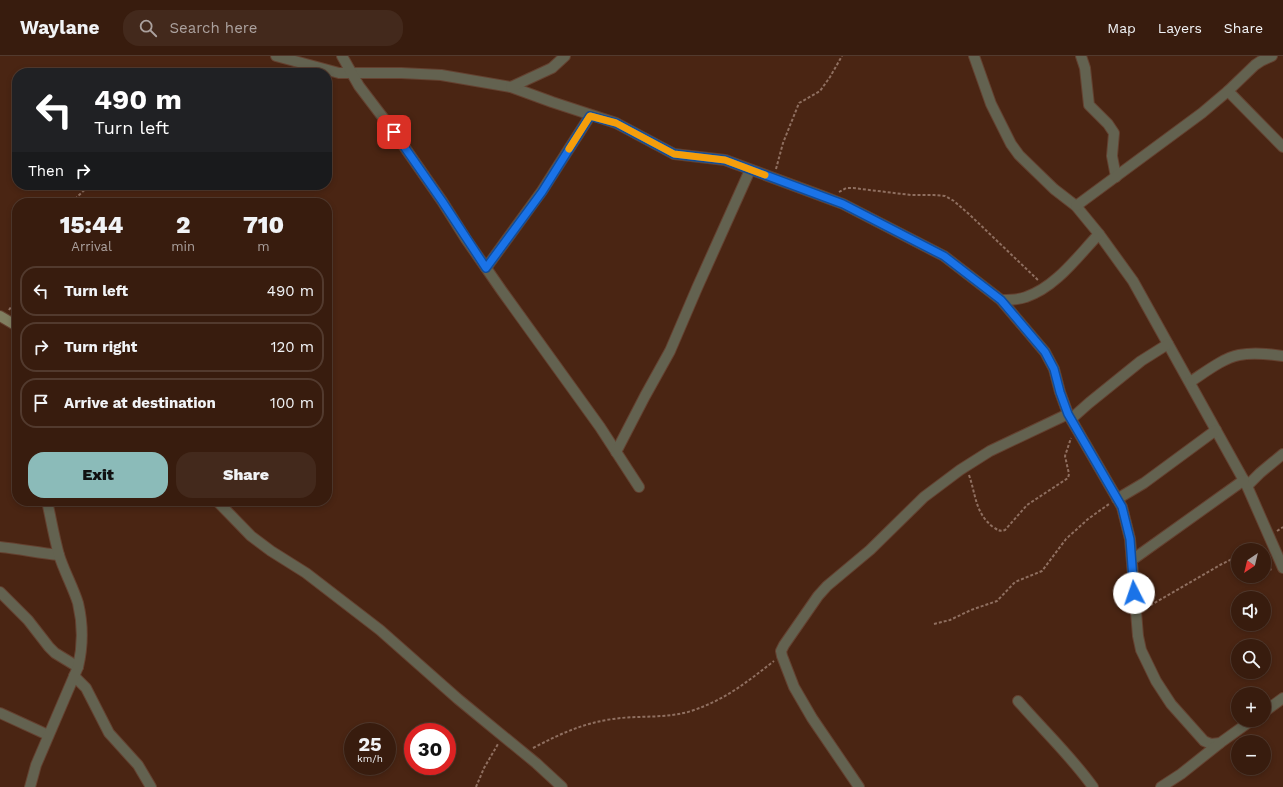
<!DOCTYPE html>
<html lang="en">
<head>
<meta charset="utf-8">
<style>
  body { margin:0; font-family:"Work Sans",sans-serif; background:#43291c; color:#f1f3f6; height:100vh; display:flex; flex-direction:column; font-size:15px; white-space:nowrap }
  * { box-sizing:border-box; margin:0 }
  p { font-size:13px; color:#aba19e }
  .icon { flex:none; width:22px; height:22px; fill:none; stroke:currentColor; stroke-width:2; stroke-linecap:round; stroke-linejoin:round }
  .map { position:relative; flex:1; overflow:hidden }
  .drawer { position:absolute; left:12px; top:142px; width:320px; height:308px; display:flex; flex-direction:column; background:#381c0e; border-radius:16px; box-shadow:0 2px 6px #0003,0 0 0 1px #523a2e }
  .drawer>* { flex:none }
  .banner { position:absolute; left:12px; top:12px; width:320px; height:122px; border-radius:16px; box-shadow:0 2px 6px #0003,0 0 0 1px #523a2e; background:#202124; color:#fff; overflow:hidden }
  .needle { width:26px; rotate:215deg }
  .tools { position:absolute; left:1231px; top:487px; display:grid; gap:8px }
  .tools a { display:grid; place-items:center; width:40px; height:40px; border-radius:50%; background:#381c0e; box-shadow:0 2px 6px #0003,0 0 0 1px #523a2e; font-size:20px }
  .speed { position:absolute; left:344px; top:667px; display:flex; gap:8px; font-size:20px; font-weight:700; text-align:center }
  .speed>* { display:grid; place-content:center; width:52px; height:52px; border-radius:50%; background:#381c0e; box-shadow:0 2px 6px #0003,0 0 0 1px #523a2e; line-height:1 }
  .speed small { font-size:10px; font-weight:400 }
  .speed .limit { border:6px solid #d22; background:#fff; color:#111 }
  .pin { position:absolute; display:grid; place-items:center; width:34px; height:34px; color:#fff; margin:-17px; border-radius:8px; box-shadow:0 2px 6px #0006 }
  .me { position:absolute; width:44px; margin:-22px; rotate:356deg; stroke-linejoin:round; filter:drop-shadow(0 0 3px #0008) }
  .turn { display:flex; align-items:center; gap:14px; height:84px; padding:0 16px; font-size:18px }
  .turn .icon { width:52px; height:52px; stroke-width:2.5 }
  .turn b { display:block; font-size:28px; line-height:34px }
  .then { display:flex; align-items:center; height:38px; padding:0 16px; background:#0003; gap:8px; font-size:15px }
  .eta { display:flex; justify-content:space-evenly; align-items:center; height:68px; text-align:center }
  .eta b { font-size:24px; font-weight:800; line-height:28px }
  .cta { display:flex; gap:8px; margin-top:auto; padding:8px 16px }
  .cta a { flex:1; height:46px; border-radius:16px; background:#8bbbb9; color:#111; font-size:16px; font-weight:800; line-height:46px; text-align:center }
  .cta a+a { background:#43291c; color:#f1f3f6 }
  ul { padding:0; list-style:none }
  li { display:flex; align-items:center; gap:12px; height:50px; margin:0 8px 6px; padding:0 8px; border:2px solid #523a2e; border-radius:16px }
  li div { flex:1 }
  li b { display:block; font-size:15px }
  li em { font-style:normal }
  header { display:flex; align-items:center; gap:24px; box-sizing:border-box; height:56px; padding:0 20px; background:#381c0e; border-bottom:1px solid #523a2e }
  header strong { font-size:19px }
  nav { display:flex; gap:22px; margin-inline-start:auto; font-size:14px }
  .search { width:280px; height:36px; background:#43291c; display:flex; align-items:center; gap:10px; box-sizing:border-box; padding:0 14px; border-radius:16px; color:#aba19e; font-size:15px }
  .map>svg:first-child { display:block }
  .lines { fill:none; stroke-linecap:round; stroke-linejoin:round }
  .street-casing { stroke:#644130; stroke-width:12 }
  .secondary-casing { stroke:#644130; stroke-width:12 }
  .path { stroke:#8f6f60; stroke-width:2; stroke-dasharray:3 2; stroke-linecap:butt }
  .street { stroke:#636250; stroke-width:10 }
  .secondary { stroke:#807e60; stroke-width:10 }
  .route-casing { stroke:#114b97; stroke-width:10 }
  .route { stroke:#1a73e8; stroke-width:7 }
  .slow { stroke:#f59e0b; stroke-width:7 }
</style>
</head>
<body>
<header>
<strong>Waylane</strong>
<div class="search"><svg class="icon" aria-label="search" viewBox="0 0 24 24"><circle cx="10" cy="10" r="6"/><path d="M15 15l6 6"/></svg>Search here</div>
<nav><a>Map</a><a>Layers</a><a>Share</a></nav>
</header>
<div class="map">
<svg width="1283" height="731" viewBox="0 0 1283 731">
  <rect width="100%" height="100%" fill="#4a2513"/>
  <g class="lines">
    <g class="street-casing">
      <g id="street">
        <path d="M 276,0 L 339,17 L 401,17 L 441,19 L 511,31 L 552,46 L 616,67 L 674,98 L 725,104 L 822,140 L 843,148 L 944,200 L 1001,244 L 1045,296 L 1054,313 L 1060,336 L 1068,358 L 1122,451 L 1130,483 L 1138,580 L 1141,594 L 1156,625 L 1171,648 L 1204,685 L 1211,688 L 1220,687 L 1252,664"/>
        <path d="M 342,0 L 359,30 L 394,76 L 442,145 L 466,183 L 502,235 L 600,371 L 639,431"/>
        <path d="M 974,0 L 991,48 L 1011,88 L 1019,99 L 1054,133 L 1076,150 L 1099,178 L 1133,225 L 1247,430 L 1283,512"/>
        <path d="M 1081,0 L 1085,12 L 1089,49 L 1108,68 L 1114,77 L 1112,100 L 1116,121"/>
        <path d="M 511,31 L 552,12 L 565,0"/>
        <path d="M 1228,35 L 1283,91"/>
        <path d="M 1076,150 L 1202,57 L 1228,35 L 1255,9 L 1261,5 L 1272,0"/>
        <path d="M 486,212 L 542,135 L 590,60"/>
        <path d="M 1001,244 C 1009,244 1018,244 1026,241 C 1056,231 1078,200 1099,178"/>
        <path d="M 1190,326 C 1204,317 1223,302 1239,299 C 1254,296 1269,298 1283,300"/>
        <path d="M 1071,363 L 1089,347 L 1141,305 L 1168,288"/>
        <path d="M 616,396 L 645,340 L 670,295 L 697,232 L 750,114"/>
        <path d="M 1247,430 L 1260,417 L 1283,398"/>
        <path d="M 1117,443 L 1144,427 L 1216,374"/>
        <path d="M 217,445 L 251,480 L 271,495 L 306,517 L 380,574 L 458,643 L 536,707 L 562,731"/>
        <path d="M 0,491 C 20,493 39,497 59,499"/>
        <path d="M 1132,504 L 1244,424"/>
        <path d="M 0,536 L 28,564 L 49,591 L 55,597 L 78,611"/>
        <path d="M 74,620 L 86,632 L 109,677 L 138,709 L 151,731"/>
        <path d="M 1018,645 C 1043,674 1071,700 1093,731"/>
        <path d="M 1264,656 L 1283,642"/>
        <path d="M 0,657 L 48,679"/>
        <path d="M 30,731 L 36,709 L 78,611 C 83,590 83,568 78,547 C 73,531 64,515 59,499 C 54,481 51,463 47,445"/>
        <path d="M 859,731 L 812,662 L 794,631 L 782,600 L 781,595 L 784,589 L 818,540 L 827,530 L 870,494 L 924,441 L 960,414 L 990,395 L 1068,358"/>
        <path d="M 1161,731 L 1181,718 L 1220,687"/>
      </g>
    </g>
    <g class="secondary-casing">
      <path id="secondary" d="M 0,260 L 17,270"/>
    </g>
    <g class="path">
      <path d="M 776,113 L 783,87 L 799,47 L 820,35 L 830,21 L 842,0"/>
      <path d="M 839,136 L 846,132 L 853,132 L 911,139 L 934,139 L 945,140 L 954,145 L 971,160 L 1039,225"/>
      <path d="M 72,147 L 78,140 L 90,129"/>
      <path d="M 9,254 L 17,242"/>
      <path d="M 969,419 C 976,439 975,457 993,471 C 998,474 1000,476 1005,474 L 1027,449 L 1068,422 L 1069,418 L 1065,400 L 1071,382"/>
      <path d="M 1277,475 L 1283,471"/>
      <path d="M 1264,511 L 1272,514"/>
      <path d="M 1146,552 L 1220,509 L 1232,503 L 1238,503"/>
      <path d="M 934,568 L 950,564 L 971,554 L 997,545 L 1015,526 L 1042,515 L 1066,483 L 1088,463 L 1109,448"/>
      <path d="M 533,692 C 560,678 583,667 613,663 C 639,659 666,663 691,655 C 725,644 747,626 774,605"/>
      <path d="M 476,731 L 484,712 L 498,688"/>
    </g>
    <use href="#street" class="street"/>
    <use href="#secondary" class="secondary"/>
  </g>
  <g class="lines">
    <g class="route-casing">
      <path id="route" d="M 394,76 L 442,145 L 486,212 L 542,136 L 590,60 L 616,67 L 674,98 L 725,104 L 843,148 L 944,200 L 1001,244 L 1045,296 L 1054,313 L 1060,336 L 1068,358 L 1122,451 L 1130,483 L 1134,537"/>
    </g>
    <use href="#route" class="route"/>
    <path class="slow" d="M 569,93 L 590,60 L 616,67 L 674,98 L 725,104 L 765,119"/>
  </g>
</svg>
<div class="tools">
<a><svg class="needle" viewBox="-14 -14 28 28"><path d="M0-13l5 13h-10z" fill="#e53935"/><path d="M0 13l5-13h-10z" fill="#aba19e"/></svg></a>
<a><svg class="icon" aria-label="sound" viewBox="0 0 24 24"><path d="M4 9h4l5-4v14l-5-4H4zM17 9q2 3 0 6"/></svg></a>
<a><svg class="icon" aria-label="search" viewBox="0 0 24 24"><circle cx="10" cy="10" r="6"/><path d="M15 15l6 6"/></svg></a>
<a>+</a>
<a>−</a>
</div>
<div class="speed"><div>25<small>km/h</small></div><div class="limit">30</div></div>
<div class="pin" style="left:394px;top:76px;background:#d93025"><svg class="icon" aria-label="arrive" viewBox="0 0 24 24"><path d="M6 21V4h12l-3 4 3 4H6"/></svg></div>
<svg class="me" style="left:1134px;top:537px" viewBox="-20 -20 40 40"><circle r="19" fill="#fff"/><path d="M0-13L10 11 0 6-10 11z" fill="#1a73e8"/></svg>
<div class="banner">
<div class="turn"><svg class="icon" aria-label="left" viewBox="0 0 24 24"><path d="M17 20v-9H6M10 6l-5 5 5 5"/></svg><div><b>490 m</b>Turn left</div></div>
<div class="then">Then<svg class="icon" aria-label="right" viewBox="0 0 24 24"><path d="M7 20v-9h11M14 6l5 5-5 5"/></svg></div>
</div>
<section class="drawer">
<div class="eta">
<div><b>15:44</b><p>Arrival</p></div>
<div><b>2</b><p>min</p></div>
<div><b>710</b><p>m</p></div>
</div>
<ul>
<li><svg class="icon" aria-label="left" viewBox="0 0 24 24"><path d="M17 20v-9H6M10 6l-5 5 5 5"/></svg><div><b>Turn left</b></div><em>490 m</em></li>
<li><svg class="icon" aria-label="right" viewBox="0 0 24 24"><path d="M7 20v-9h11M14 6l5 5-5 5"/></svg><div><b>Turn right</b></div><em>120 m</em></li>
<li><svg class="icon" aria-label="arrive" viewBox="0 0 24 24"><path d="M6 21V4h12l-3 4 3 4H6"/></svg><div><b>Arrive at destination</b></div><em>100 m</em></li>
</ul>
<div class="cta"><a>Exit</a><a>Share</a></div>
</section>
</div>
</body>
</html>
